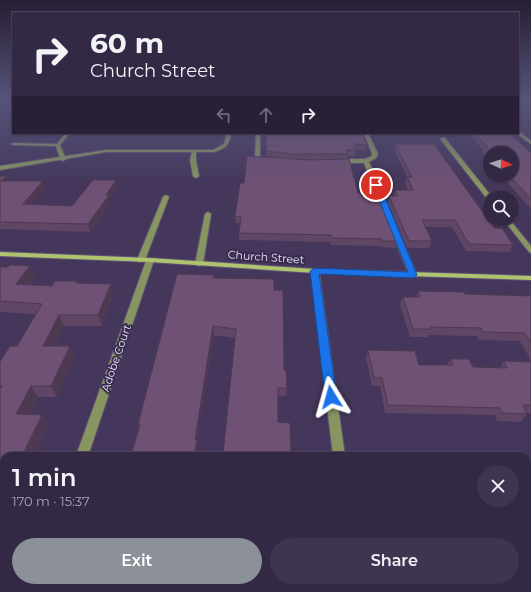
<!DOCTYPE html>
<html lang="en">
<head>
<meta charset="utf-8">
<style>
  body { margin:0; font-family:Montserrat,sans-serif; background:#3f3550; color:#f1f3f6; height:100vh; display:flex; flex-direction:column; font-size:15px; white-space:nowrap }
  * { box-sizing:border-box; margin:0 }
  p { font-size:13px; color:#a9a6b3 }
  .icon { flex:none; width:22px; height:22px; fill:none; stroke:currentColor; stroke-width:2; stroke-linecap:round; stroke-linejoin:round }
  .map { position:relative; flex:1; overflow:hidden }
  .sheet { position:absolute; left:0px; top:452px; width:531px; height:140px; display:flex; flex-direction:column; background:#342945; border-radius:12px 12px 0 0; box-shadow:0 1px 3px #0004,0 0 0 1px #4e455e }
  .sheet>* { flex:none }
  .banner { position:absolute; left:12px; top:12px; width:507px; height:122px; border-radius:0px; box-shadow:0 1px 3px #0004,0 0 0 1px #4e455e; background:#342945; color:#f1f3f6; overflow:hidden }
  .needle { width:26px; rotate:93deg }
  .tools { position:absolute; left:483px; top:146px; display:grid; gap:8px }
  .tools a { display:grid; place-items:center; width:36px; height:36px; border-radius:50%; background:#342945; box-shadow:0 1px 3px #0004,0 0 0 1px #4e455e; font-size:20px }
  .pin { position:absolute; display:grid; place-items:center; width:34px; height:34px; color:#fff; margin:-17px; border:2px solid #fff; border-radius:50%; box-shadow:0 1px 4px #0007 }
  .me { position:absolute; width:44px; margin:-22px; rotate:352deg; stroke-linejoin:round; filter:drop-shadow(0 0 3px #0008) }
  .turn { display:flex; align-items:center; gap:14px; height:84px; padding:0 12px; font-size:18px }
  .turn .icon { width:52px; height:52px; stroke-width:2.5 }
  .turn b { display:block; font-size:28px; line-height:34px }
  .lanes { display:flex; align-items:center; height:38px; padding:0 12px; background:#0003; justify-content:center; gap:20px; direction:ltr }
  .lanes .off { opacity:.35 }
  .round { display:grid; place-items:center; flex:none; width:42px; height:42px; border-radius:21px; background:#3f3550 }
  .overview { display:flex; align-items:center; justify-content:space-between; height:68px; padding:0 12px }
  h1 { font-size:24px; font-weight:600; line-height:30px }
  .primary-button { display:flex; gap:8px; margin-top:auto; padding:8px 12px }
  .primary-button a { flex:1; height:46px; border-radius:24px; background:#8c9099; color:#fff; font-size:16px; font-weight:600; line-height:46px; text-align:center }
  .primary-button a+a { background:#3f3550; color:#f1f3f6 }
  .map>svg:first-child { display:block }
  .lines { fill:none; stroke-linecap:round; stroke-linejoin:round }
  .lane-casing { stroke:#605375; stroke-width:2 }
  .street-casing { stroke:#605375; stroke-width:2 }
  .secondary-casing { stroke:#605375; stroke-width:2 }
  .lane { fill:#879560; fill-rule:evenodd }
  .street { fill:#879560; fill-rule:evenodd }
  .secondary { fill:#afc46f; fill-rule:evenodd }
  .wall { fill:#5f4664; fill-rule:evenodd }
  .shaded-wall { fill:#4d3951 }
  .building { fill:#6e5174; stroke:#4d3951 }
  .route { fill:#1a73e8; stroke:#114b97 }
  .labels { text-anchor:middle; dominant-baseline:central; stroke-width:4; stroke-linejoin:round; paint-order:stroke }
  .street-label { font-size:11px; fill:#ebe3fb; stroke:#3a2c50 }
</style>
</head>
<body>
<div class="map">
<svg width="531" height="592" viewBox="0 0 531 592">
  <rect width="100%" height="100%" fill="#45375c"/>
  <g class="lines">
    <g class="lane-casing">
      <g id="lane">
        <path d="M 518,131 L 531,141 L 531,144 L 516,133 L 518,133 Z"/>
        <path d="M 66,133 L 70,133 L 60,145 L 66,159 L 63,161 L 60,159 L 56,146 L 13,145 L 11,144 L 13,143 L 57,144 Z"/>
        <path d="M 192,151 L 196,152 L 196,160 L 199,176 L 196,178 L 193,176 L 190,160 Z"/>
        <path d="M 166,195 L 169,197 L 145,260 L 141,262 L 138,262 L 137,260 L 163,197 Z"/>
        <path d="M 208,212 L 211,214 L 203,264 L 199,266 L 195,264 L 205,214 Z"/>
      </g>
    </g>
    <g class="street-casing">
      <g id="street">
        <path d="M 227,133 L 231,133 C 230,145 225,149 214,152 L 106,152 L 0,170 L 0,166 L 106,150 L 213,150 L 224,144 Z"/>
        <path d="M 256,133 L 260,133 L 260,157 L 268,159 L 268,161 L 255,158 Z"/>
        <path d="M 364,133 L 368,133 L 378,154 L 376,158 L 369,162 L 417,275 L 416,277 L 413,277 L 409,275 L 364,163 L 340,163 L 337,161 L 340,159 L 365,159 L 372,156 L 372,154 Z"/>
        <path d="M 441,138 L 445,138 L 492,197 L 490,197 L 490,201 L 488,200 L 441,140 Z"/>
        <path d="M 503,219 L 509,219 L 531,246 L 531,253 L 529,252 Z"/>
        <path d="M 147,258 L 150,258 L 154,260 L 88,456 L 76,456 Z"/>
        <path d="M 312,269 L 315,269 L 319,271 L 345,456 L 333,456 L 311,271 Z"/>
        <rect x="527" y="479" width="4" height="12"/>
        <path d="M 29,588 L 43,588 L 42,592 L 28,592 Z"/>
        <path d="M 348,588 L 362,588 L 363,592 L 349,592 Z"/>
      </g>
    </g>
    <g class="secondary-casing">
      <path id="secondary" d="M 0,252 L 150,258 L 315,269 L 531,276 L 531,280 L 315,273 L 150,262 L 0,256 Z"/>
    </g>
    <use href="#lane" class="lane"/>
    <use href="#street" class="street"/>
    <use href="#secondary" class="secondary"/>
  </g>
  <g class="wall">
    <path d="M 266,133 L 367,145 L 366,150 L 356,150 L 355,156 L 347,156 L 347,159 L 358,193 L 362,196 L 398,241 L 396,248 L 381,247 L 380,246 L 331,245 L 330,242 L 239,240 L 239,233 L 240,223 L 236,223 L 235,216 L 244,183 L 279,158 L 266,156 ZM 301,159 L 323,160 L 310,160 Z"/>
    <path d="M 469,133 L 509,133 L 531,153 L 531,209 L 501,175 L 512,175 L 490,153 L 490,163 L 482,153 L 483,150 Z"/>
    <path d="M 395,144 L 513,245 L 510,252 L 466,251 L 452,227 L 425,227 L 432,241 L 429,248 L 407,248 L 388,203 L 389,196 L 394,196 L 395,190 L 408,190 L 405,183 L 407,177 L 394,150 Z"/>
    <path d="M 0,176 L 8,181 L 46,188 L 31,205 L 72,206 L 118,187 L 110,198 L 111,202 L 90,232 L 0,229 Z"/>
    <path d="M 0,267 L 35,276 L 29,285 L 52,286 L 77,284 L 114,294 L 102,326 L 64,326 L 54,346 L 70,346 L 75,357 L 57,397 L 38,397 L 29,414 L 42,415 L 49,425 L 4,456 L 4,527 L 0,536 L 0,362 L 17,346 L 36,314 L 0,312 Z"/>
    <path d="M 214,275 L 214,278 L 274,290 L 287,388 L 286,396 L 278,396 L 278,422 L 291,456 L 223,456 L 235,338 L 214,335 L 197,443 L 198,448 L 139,428 L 138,424 Z"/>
    <path d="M 418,291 L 465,294 L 531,296 L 531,360 L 520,341 L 479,340 L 477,336 L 428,335 L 428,337 L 410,337 L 400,305 L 403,297 L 416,297 Z"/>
    <path d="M 368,350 L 419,365 L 447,365 L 450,359 L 473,367 L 500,368 L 504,361 L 531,362 L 531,413 L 527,413 L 527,414 L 521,422 L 497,421 L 495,415 L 385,413 L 380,386 L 372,386 L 366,358 Z"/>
    <path d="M 502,588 L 527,588 L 531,592 L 503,592 Z"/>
  </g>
  <g class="shaded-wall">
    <path d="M 6,176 L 9,183 L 1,181 Z"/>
    <path d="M 116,180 L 118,187 L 110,198 L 111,202 L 90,232 L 88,224 L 106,195 Z"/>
    <path d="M 43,181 L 46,188 L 26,211 L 23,204 Z"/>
    <path d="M 30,266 L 35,276 L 21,295 L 16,284 Z"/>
    <path d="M 111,284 L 114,294 L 102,326 L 98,315 Z"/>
    <path d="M 59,315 L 64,326 L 48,357 L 43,346 Z"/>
    <path d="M 213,326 L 214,335 L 197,443 L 198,448 L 197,456 L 194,456 L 195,440 Z"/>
    <path d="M 70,346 L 75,357 L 57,397 L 51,386 Z"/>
    <path d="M 31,386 L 38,397 L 24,424 L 16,414 Z"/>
    <path d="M 42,415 L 49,425 L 34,456 L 22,456 Z"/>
    <path d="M 4,498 L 4,527 L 0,536 L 0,506 Z"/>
    <path d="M 174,588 L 179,588 L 178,592 L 174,592 Z"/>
  </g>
  <g class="building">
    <path d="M 266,133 L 362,133 L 367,145 L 354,144 L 356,150 L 346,150 L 347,154 L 292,154 L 266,151 Z"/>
    <path d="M 475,133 L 509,133 L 531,153 L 531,199 L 509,175 L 512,175 L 512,153 L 490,153 L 490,154 L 484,147 L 488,147 Z"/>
    <path d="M 395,144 L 434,144 L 494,228 L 502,228 L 513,245 L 469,244 L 455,220 L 422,220 L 432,241 L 409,241 L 389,196 L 398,196 L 395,190 L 413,190 L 407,177 L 412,177 Z"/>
    <path d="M 247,156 L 310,160 L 349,159 L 358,193 L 361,193 L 362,196 L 380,196 L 398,241 L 382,241 L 382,239 L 332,238 L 331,235 L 239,233 L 241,217 L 235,216 L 240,183 L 244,183 Z"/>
    <path d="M 0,176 L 6,176 L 1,181 L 43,181 L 23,204 L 72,206 L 93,180 L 116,180 L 106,195 L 109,195 L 88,224 L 0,222 Z"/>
    <path d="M 10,265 L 30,266 L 16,284 L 52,286 L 55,281 L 77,281 L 76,283 L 111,284 L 98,315 L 59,315 L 43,346 L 70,346 L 51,386 L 31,386 L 16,414 L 42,415 L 22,456 L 4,456 L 4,498 L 0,506 L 0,389 L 2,386 L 0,386 L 0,362 L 10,346 L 17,346 L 42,304 L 0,301 L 0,267 L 8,267 Z"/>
    <path d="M 177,274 L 214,275 L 213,278 L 274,279 L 274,290 L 283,290 L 284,370 L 286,370 L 287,388 L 278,388 L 278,422 L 290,423 L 291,456 L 227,456 L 228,454 L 223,454 L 236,329 L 213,326 L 195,440 L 197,440 L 194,456 L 131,456 L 140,424 L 138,424 Z"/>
    <path d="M 418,291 L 464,292 L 465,294 L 531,296 L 531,343 L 525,333 L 483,332 L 481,328 L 430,327 L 431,329 L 413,329 L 403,297 L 420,297 Z"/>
    <path d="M 368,350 L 415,351 L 419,365 L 453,365 L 450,359 L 469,359 L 473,367 L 507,368 L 504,361 L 531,362 L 531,405 L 523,405 L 527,414 L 502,413 L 500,408 L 388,405 L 382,378 L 374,378 Z"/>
    <path d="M 527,518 L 531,518 L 531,592 L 516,592 L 514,588 L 527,588 Z"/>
    <path d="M 97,588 L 174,588 L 174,592 L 96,592 Z"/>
    <rect x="217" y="588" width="79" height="4"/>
  </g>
  <linearGradient id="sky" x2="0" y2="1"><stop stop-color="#261e33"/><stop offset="0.54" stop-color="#565378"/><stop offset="1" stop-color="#565378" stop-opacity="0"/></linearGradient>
  <rect width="531" height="182" fill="url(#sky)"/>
  <path class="route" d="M 376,183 L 380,185 L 417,275 L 413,278 L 319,274 L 337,397 L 335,400 L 331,402 L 327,400 L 325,397 L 310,271 L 315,268 L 408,272 L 373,185 Z"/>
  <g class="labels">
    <g class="street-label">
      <text transform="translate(266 257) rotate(4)">Church Street</text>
      <text transform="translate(116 358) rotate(-71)">Adobe Court</text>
    </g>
  </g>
</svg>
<div class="tools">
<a><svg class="needle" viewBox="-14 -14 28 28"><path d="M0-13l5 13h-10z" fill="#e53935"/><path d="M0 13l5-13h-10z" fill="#a9a6b3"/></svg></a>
<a><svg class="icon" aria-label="search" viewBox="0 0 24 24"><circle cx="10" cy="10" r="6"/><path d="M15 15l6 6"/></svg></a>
</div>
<div class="pin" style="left:376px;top:185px;background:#d93025"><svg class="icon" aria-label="arrive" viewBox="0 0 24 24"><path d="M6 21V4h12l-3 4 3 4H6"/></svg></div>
<svg class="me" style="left:331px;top:397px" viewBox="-20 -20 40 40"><path d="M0-17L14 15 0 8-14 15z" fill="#1a73e8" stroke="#fff" stroke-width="4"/></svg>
<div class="banner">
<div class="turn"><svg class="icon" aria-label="right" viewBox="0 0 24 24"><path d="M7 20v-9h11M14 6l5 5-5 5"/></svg><div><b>60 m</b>Church Street</div></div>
<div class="lanes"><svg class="icon off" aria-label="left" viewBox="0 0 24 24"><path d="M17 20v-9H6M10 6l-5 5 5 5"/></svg><svg class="icon off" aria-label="ahead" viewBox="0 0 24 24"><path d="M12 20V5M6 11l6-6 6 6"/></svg><svg class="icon" aria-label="right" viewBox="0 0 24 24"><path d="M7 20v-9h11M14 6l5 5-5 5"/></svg></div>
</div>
<section class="sheet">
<div class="overview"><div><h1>1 min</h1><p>170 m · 15:37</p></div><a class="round"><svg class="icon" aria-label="close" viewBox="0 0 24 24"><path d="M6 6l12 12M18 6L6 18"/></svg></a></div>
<div class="primary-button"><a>Exit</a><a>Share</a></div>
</section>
</div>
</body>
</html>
